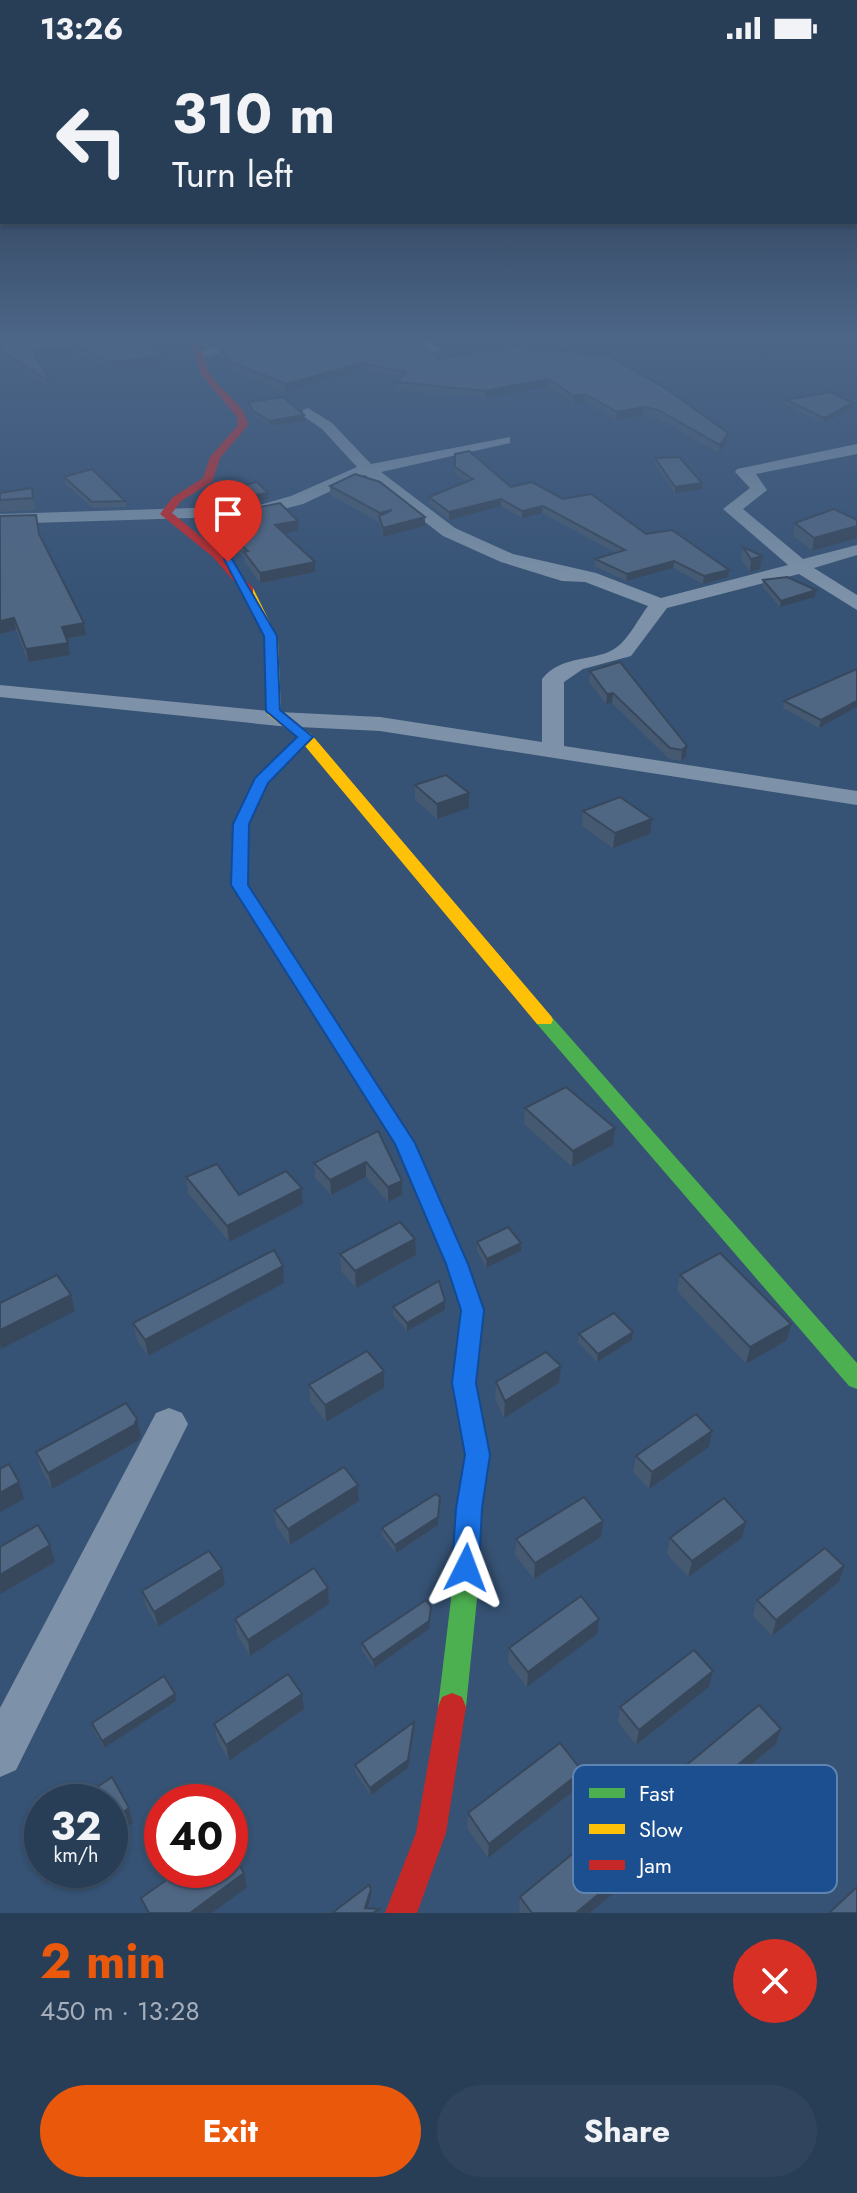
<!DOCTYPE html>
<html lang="en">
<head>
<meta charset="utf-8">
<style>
  body { margin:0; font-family:Jost,sans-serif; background:#30455d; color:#f1f3f6; height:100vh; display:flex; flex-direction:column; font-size:30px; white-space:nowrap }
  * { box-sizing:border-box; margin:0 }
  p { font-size:26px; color:#a5aeba }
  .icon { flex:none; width:44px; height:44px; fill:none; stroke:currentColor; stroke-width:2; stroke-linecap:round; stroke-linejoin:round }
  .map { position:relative; height:1857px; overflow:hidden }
  .sheet { display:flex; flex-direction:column; background:#283e57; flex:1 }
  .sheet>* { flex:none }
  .top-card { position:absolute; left:0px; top:0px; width:858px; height:168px; box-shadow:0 2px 6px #0004,0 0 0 2px #44576d; background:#283e57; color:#f1f3f6; overflow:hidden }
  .speed { position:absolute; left:24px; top:1728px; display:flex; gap:16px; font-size:40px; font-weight:700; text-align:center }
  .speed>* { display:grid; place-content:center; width:104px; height:104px; border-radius:50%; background:#283e57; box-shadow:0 2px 6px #0004,0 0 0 2px #44576d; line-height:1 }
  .speed small { font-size:20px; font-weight:400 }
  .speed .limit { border:12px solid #d22; background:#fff; color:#111 }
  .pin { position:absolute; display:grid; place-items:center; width:68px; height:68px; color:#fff; margin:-82px -34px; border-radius:50% 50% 50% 0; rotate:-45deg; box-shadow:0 0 8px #0007 }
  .pin .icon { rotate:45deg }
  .me { position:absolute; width:88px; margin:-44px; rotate:3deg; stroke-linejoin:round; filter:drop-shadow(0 0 6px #0008) }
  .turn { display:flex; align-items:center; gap:28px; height:168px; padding:0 40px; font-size:36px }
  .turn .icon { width:104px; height:104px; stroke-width:2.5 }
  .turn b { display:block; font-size:56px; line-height:68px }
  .round { display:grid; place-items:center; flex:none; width:84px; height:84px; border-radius:42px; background:#30455d }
  .summary { display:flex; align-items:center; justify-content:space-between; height:136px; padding:0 40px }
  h1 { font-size:48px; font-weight:700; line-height:60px; color:#ea580c }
  .cta { display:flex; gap:16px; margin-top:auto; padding:16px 40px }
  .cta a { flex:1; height:92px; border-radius:48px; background:#ea580c; color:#fff; font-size:32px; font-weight:700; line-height:92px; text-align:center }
  .cta a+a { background:#30455d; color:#f1f3f6 }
  .status { display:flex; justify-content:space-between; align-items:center; height:56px; padding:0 40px; background:#283e57; direction:ltr }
  .status svg { height:22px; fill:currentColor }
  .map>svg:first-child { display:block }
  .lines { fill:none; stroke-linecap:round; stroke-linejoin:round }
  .street { fill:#7d92a8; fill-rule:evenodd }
  .fast { fill:#4caf50; fill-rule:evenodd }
  .slow { fill:#ffc107; fill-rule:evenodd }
  .jam { fill:#c62828; fill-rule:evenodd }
  .wall { fill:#455971 }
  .shaded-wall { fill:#38485c }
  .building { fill:#506783; stroke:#38485c; stroke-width:2 }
  .route { fill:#1a73e8; stroke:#114b97; stroke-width:2 }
  .key { fill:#1b4f8f; stroke:#5f84b1; stroke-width:2 }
  .key-label { font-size:22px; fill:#fff }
</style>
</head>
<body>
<div class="status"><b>13:26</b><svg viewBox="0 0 49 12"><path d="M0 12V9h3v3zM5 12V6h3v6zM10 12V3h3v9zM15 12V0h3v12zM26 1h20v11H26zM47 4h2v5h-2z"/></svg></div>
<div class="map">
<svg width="857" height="1857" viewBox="0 0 857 1857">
  <rect width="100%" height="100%" fill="#365274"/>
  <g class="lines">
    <g class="street">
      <path d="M 61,280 L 85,280 L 107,286 L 181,280 L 107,294 Z"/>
      <path d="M 251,280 L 274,280 L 199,303 L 192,299 Z"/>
      <path d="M 410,280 L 425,280 L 442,294 L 430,297 Z"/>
      <path d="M 308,352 L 332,367 L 371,408 L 510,381 L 510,387 L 381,416 L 455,472 L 513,498 L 596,517 L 661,542 L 788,509 L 723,453 L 750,432 L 735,416 L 737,413 L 857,388 L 857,398 L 756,418 L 767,434 L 743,453 L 803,503 L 857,489 L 857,499 L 814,512 L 857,539 L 857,554 L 799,518 L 667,552 L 631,600 L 583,613 L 564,626 L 564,690 L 857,735 L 857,749 L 380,675 L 279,670 L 0,641 L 0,629 L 279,656 L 380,661 L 542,686 L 542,623 C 563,597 596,607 617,591 C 629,582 639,562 648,550 L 585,526 L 562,525 L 501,506 L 443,480 L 365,419 L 303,448 L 257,460 L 0,468 L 0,458 L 256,450 L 291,440 L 357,411 L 322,373 L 303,360 L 303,354 Z"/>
      <path d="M 169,1352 L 182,1357 L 188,1368 L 16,1714 L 0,1721 L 0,1652 L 156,1357 Z"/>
    </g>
    <g class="fast">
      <path d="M 544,958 L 551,960 L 857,1307 L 857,1333 L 849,1330 L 537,968 L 535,964 L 537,960 Z"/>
      <path d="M 340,980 L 347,982 L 415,1087 L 468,1208 L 483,1254 L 476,1327 L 490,1399 L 482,1452 L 477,1543 L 466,1651 L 462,1661 L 452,1665 L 442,1661 L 438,1651 L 451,1543 L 456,1452 L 466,1399 L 452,1327 L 461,1254 L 446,1208 L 395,1088 L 331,986 Z"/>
    </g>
    <path class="slow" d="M 249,531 L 253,532 L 278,583 L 281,657 L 311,678 L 551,960 L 553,964 L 551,968 L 537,968 L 305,690 L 268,727 L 249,768 L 247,829 L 349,986 L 340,992 L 333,990 L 231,829 L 233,768 L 256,722 L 297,681 L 268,659 C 262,639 268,621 267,601 C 267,577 255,555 243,535 Z"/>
    <g class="jam">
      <path d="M 184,280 L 193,280 C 204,291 203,304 209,316 C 219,335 245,347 248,369 L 220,402 L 212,426 L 181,445 L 172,457 L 221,497 L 253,532 L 253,538 L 245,538 L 213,501 L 160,458 L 173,441 L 203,422 L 210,401 L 238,369 L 237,361 L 200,317 L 192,289 Z"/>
      <path d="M 452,1637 L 462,1641 L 466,1651 L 446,1777 L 417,1857 L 385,1857 L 416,1777 L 438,1651 L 442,1641 Z"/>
    </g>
  </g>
  <g class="wall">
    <path d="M 0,280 L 105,290 L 164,307 L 111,313 L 78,296 L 36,301 L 50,326 L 51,333 L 2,301 L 0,301 Z"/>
    <path d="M 203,280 L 240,280 L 211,290 Z"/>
    <path d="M 251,287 L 309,289 L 438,303 L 510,290 L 728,377 L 727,385 L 719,397 L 657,362 L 643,359 L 616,364 L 584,345 L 574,347 L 548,331 L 485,342 L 396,334 L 396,326 L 400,322 L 362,314 L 286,336 L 233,315 L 220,300 L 220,293 Z"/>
    <path d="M 786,344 L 853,347 L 852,353 L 823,367 L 785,349 Z"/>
    <path d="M 248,346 L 304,359 L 305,365 L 270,370 L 254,361 L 248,351 Z"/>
    <path d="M 455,398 L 511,431 L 563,443 L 646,478 L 728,521 L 703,528 L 673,512 L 626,525 L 594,510 L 595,503 L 616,497 L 542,457 L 522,462 L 501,450 L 449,464 L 429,448 L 429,441 L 466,426 L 455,418 Z"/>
    <path d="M 655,402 L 702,427 L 702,433 L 675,437 L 655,408 Z"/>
    <path d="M 64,421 L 125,445 L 126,451 L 93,452 L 65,428 Z"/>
    <path d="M 330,430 L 425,461 L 425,470 L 383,481 L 379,466 L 330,439 Z"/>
    <path d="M 32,432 L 35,454 L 0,456 L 0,437 Z"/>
    <path d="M 226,434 L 268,443 L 233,448 L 226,440 Z"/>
    <path d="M 245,454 L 298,475 L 284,477 L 315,506 L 315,516 L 260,527 L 245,506 L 245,502 L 214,475 L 213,465 L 245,458 Z"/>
    <path d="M 0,460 L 39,478 L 84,567 L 86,579 L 66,583 L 70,599 L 28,606 L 16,574 L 0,578 Z"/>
    <path d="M 857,464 L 857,482 L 812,495 L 793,479 L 795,467 Z"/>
    <path d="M 743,491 L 762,500 L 760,513 L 750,516 L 741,503 Z"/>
    <path d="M 763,524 L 815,541 L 780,551 L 762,531 Z"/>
    <path d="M 857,613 L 857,651 L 819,672 L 783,652 L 784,645 Z"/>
    <path d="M 590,615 L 687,690 L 686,701 L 681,705 L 669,703 L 612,647 L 606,648 L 589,626 Z"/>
    <path d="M 415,729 L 469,752 L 437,763 L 415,744 Z"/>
    <path d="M 583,755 L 650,778 L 613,792 L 582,770 Z"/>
    <path d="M 525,1052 L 615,1072 L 613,1089 L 572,1111 L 524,1068 Z"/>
    <path d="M 378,1075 L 402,1125 L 402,1139 L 388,1146 L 366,1121 L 331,1139 L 315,1122 L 314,1107 Z"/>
    <path d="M 186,1121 L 239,1139 L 302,1132 L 303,1148 L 229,1186 L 188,1137 Z"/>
    <path d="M 477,1186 L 521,1187 L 521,1195 L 486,1212 L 477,1194 Z"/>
    <path d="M 340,1198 L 416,1199 L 356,1232 L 341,1215 Z"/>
    <path d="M 283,1210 L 284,1227 L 148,1300 L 137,1284 L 133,1267 Z"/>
    <path d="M 680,1219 L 787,1284 L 746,1308 L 677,1235 Z"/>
    <path d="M 393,1251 L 445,1254 L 407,1275 L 393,1259 Z"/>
    <path d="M 579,1278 L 632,1284 L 597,1306 L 578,1287 Z"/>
    <path d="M 496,1326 L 559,1327 L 504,1362 L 495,1343 Z"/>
    <path d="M 309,1329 L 384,1332 L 326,1366 L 310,1345 Z"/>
    <path d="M 137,1363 L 141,1380 L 138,1385 L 52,1433 L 41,1413 L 36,1396 Z"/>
    <path d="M 709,1391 L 649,1433 L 633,1416 L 636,1400 Z"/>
    <path d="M 359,1445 L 290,1489 L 276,1470 L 274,1454 Z"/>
    <path d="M 439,1449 L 438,1469 L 396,1497 L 382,1480 L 382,1472 Z"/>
    <path d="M 603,1465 L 601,1481 L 534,1523 L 515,1499 L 516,1483 Z"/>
    <path d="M 670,1482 L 742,1482 L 688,1521 L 667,1498 Z"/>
    <path d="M 839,1526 L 772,1580 L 753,1560 L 757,1544 Z"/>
    <path d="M 225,1529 L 158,1571 L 146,1551 L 142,1535 Z"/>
    <path d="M 328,1532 L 329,1548 L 250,1600 L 237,1579 L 235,1563 Z"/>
    <path d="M 431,1551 L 429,1573 L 374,1612 L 362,1595 L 362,1587 Z"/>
    <path d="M 597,1578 L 527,1631 L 508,1607 L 509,1592 Z"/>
    <path d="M 713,1615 L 709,1631 L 636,1689 L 618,1666 L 620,1651 Z"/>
    <path d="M 175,1638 L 176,1645 L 104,1692 L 94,1675 L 92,1667 Z"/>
    <path d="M 302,1638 L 304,1653 L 229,1705 L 217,1683 L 214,1668 Z"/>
    <path d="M 781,1673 L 776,1688 L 700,1752 L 680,1727 L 683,1712 Z"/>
    <path d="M 414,1674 L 408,1712 L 371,1739 L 355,1716 L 355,1709 Z"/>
    <path d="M 580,1730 L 488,1802 L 467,1772 L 468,1757 Z"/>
    <path d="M 42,1768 L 46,1827 L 24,1780 Z"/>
    <path d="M 641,1814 L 590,1857 L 520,1857 L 519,1855 L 520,1841 Z"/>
  </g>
  <g class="shaded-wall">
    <path d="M 107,280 L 122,280 L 122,282 L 107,283 Z"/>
    <path d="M 219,280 L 240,280 L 211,290 L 211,283 Z"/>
    <path d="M 77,289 L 78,296 L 34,301 L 33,295 Z"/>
    <path d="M 164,300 L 164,307 L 111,313 L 110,306 Z"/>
    <path d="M 362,307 L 362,314 L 286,336 L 286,328 Z"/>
    <path d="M 548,323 L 548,331 L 485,342 L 485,335 Z"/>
    <path d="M 585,338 L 584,345 L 574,347 L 574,340 Z"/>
    <path d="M 853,347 L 852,353 L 823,367 L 824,362 Z"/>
    <path d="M 643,351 L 643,359 L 616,364 L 617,356 Z"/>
    <path d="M 304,359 L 305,365 L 270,370 L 270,365 Z"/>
    <path d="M 728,377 L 727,385 L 719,397 L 720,389 Z"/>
    <path d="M 702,427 L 702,433 L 675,437 L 675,431 Z"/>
    <path d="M 268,437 L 268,443 L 233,448 L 232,442 Z"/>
    <path d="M 501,443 L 501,450 L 449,464 L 449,456 Z"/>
    <path d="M 543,450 L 542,457 L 522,462 L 522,455 Z"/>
    <path d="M 425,461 L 425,470 L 383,481 L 383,472 Z"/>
    <path d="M 298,465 L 298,475 L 276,479 L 275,469 Z"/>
    <path d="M 857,470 L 857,482 L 812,495 L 814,482 Z"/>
    <path d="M 762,500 L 760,513 L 750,516 L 751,503 Z"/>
    <path d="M 674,505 L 673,512 L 626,525 L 627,518 Z"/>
    <path d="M 315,506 L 315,516 L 260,527 L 260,517 Z"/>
    <path d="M 729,514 L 728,521 L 703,528 L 704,520 Z"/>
    <path d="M 816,534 L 815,541 L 780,551 L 781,545 Z"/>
    <path d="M 14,562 L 16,574 L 0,578 L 0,565 Z"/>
    <path d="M 84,567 L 86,579 L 63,583 L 62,571 Z"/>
    <path d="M 68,587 L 70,599 L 28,606 L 26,593 Z"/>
    <path d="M 613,637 L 612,647 L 606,648 L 607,638 Z"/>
    <path d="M 857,645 L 857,651 L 819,672 L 821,664 Z"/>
    <path d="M 687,690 L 686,701 L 681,705 L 682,694 Z"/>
    <path d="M 469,737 L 469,752 L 437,763 L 437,748 Z"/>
    <path d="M 652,763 L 650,778 L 613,792 L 615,777 Z"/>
    <path d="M 615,1072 L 613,1089 L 572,1111 L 573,1095 Z"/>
    <path d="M 366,1106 L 366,1121 L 331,1139 L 330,1124 Z"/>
    <path d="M 402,1125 L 402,1139 L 388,1146 L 388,1131 Z"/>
    <path d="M 302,1132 L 303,1148 L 229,1186 L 227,1170 Z"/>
    <path d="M 415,1183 L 416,1199 L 356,1232 L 355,1215 Z"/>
    <path d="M 521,1187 L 521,1195 L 486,1212 L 487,1203 Z"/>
    <path d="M 283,1210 L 284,1227 L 148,1300 L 145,1284 Z"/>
    <path d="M 71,1239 L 75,1255 L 1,1293 L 0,1288 L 0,1274 Z"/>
    <path d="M 445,1245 L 445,1254 L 407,1275 L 407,1267 Z"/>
    <path d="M 791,1268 L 787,1284 L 746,1308 L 750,1291 Z"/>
    <path d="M 633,1276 L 632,1284 L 597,1306 L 598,1298 Z"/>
    <path d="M 561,1310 L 559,1327 L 504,1362 L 505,1345 Z"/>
    <path d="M 384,1315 L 384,1332 L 326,1366 L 325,1349 Z"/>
    <path d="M 137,1363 L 141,1380 L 138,1385 L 52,1433 L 48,1417 Z"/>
    <path d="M 712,1375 L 709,1391 L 649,1433 L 652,1416 Z"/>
    <path d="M 19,1426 L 24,1443 L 0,1456 L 0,1437 Z"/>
    <path d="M 358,1429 L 359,1445 L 290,1489 L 288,1473 Z"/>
    <path d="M 439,1449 L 438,1469 L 396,1497 L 395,1489 Z"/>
    <path d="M 603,1465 L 601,1481 L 534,1523 L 535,1507 Z"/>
    <path d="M 746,1466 L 742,1482 L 688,1521 L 692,1505 Z"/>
    <path d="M 50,1489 L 55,1506 L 0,1538 L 0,1519 Z"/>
    <path d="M 844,1510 L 839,1526 L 772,1580 L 776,1564 Z"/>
    <path d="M 222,1513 L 225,1529 L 158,1571 L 154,1556 Z"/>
    <path d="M 328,1532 L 329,1548 L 250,1600 L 248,1584 Z"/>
    <path d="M 431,1551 L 429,1573 L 374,1612 L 373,1604 Z"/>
    <path d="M 599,1563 L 597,1578 L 527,1631 L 528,1616 Z"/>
    <path d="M 713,1615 L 709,1631 L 636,1689 L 639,1674 Z"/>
    <path d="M 175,1638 L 176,1645 L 104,1692 L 102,1685 Z"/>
    <path d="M 302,1638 L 304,1653 L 229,1705 L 226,1689 Z"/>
    <path d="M 414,1666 L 414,1674 L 408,1712 L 371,1739 L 370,1732 Z"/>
    <path d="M 781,1673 L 776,1688 L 700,1752 L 704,1737 Z"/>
    <path d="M 582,1715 L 580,1730 L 488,1802 L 489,1788 Z"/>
    <path d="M 129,1752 L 133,1767 L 110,1783 L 110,1765 Z"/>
    <path d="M 644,1800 L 641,1814 L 590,1857 L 576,1857 Z"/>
    <path d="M 42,1812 L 42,1814 L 65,1814 L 46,1827 L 41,1813 Z"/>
    <path d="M 244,1817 L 247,1831 L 212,1857 L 190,1857 Z"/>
    <path d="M 371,1833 L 371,1840 L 366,1857 L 365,1852 Z"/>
  </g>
  <g class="building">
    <path d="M 0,280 L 78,280 L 105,290 L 139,284 L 164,300 L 110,306 L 77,289 L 33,295 L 50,326 L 0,294 Z"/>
    <path d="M 293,280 L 296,280 L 309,289 L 351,280 L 410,280 L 438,303 L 510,290 L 609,300 L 668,334 L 728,377 L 720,389 L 658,354 L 643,351 L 617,356 L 585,338 L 574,340 L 548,323 L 485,335 L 396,326 L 406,316 L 362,307 L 286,328 L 233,307 L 220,293 L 249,284 L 251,287 Z"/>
    <path d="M 830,336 L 853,347 L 824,362 L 786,344 Z"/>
    <path d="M 283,341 L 304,359 L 270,365 L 253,355 L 248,346 Z"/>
    <path d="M 469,395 L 511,431 L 532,426 L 563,443 L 591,438 L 646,478 L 672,474 L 729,514 L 704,520 L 674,505 L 627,518 L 595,503 L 625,494 L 543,450 L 522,455 L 501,443 L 449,456 L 429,441 L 473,423 L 455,411 L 455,398 Z"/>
    <path d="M 679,401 L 702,427 L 675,431 L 655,402 Z"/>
    <path d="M 92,413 L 125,445 L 92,446 L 64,421 Z"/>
    <path d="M 355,418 L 380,426 L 425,461 L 383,472 L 379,460 L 392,454 L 380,457 L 330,430 Z"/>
    <path d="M 257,426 L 268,437 L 232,442 L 226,434 Z"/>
    <path d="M 32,432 L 33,442 L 0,444 L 0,437 Z"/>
    <path d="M 280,447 L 298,465 L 275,469 L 315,506 L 260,517 L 244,496 L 248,495 L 213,465 L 248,457 L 245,454 Z"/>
    <path d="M 834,453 L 857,464 L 857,470 L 814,482 L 795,467 Z"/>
    <path d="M 36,459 L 39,478 L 84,567 L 62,571 L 68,587 L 26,593 L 14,562 L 0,565 L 0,460 Z"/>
    <path d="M 743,491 L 762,500 L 751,503 Z"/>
    <path d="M 787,521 L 816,534 L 781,545 L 763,524 Z"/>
    <path d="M 620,606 L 687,690 L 682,694 L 670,692 L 613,637 L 607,638 L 590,615 Z"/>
    <path d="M 857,613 L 857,645 L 821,664 L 784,645 Z"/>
    <path d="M 446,719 L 469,737 L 437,748 L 415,729 Z"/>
    <path d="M 620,741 L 652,763 L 615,777 L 583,755 Z"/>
    <path d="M 566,1031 L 615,1072 L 573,1095 L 525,1052 Z"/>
    <path d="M 378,1075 L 402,1125 L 388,1131 L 366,1106 L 330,1124 L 314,1107 Z"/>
    <path d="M 217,1108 L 239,1139 L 286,1115 L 302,1132 L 227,1170 L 186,1121 Z"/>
    <path d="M 400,1166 L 415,1183 L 355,1215 L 340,1198 Z"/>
    <path d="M 508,1171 L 521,1187 L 487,1203 L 477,1186 Z"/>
    <path d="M 274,1194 L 283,1210 L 145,1284 L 133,1267 Z"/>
    <path d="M 720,1197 L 791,1268 L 750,1291 L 680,1219 Z"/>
    <path d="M 57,1219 L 71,1239 L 0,1274 L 0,1247 Z"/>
    <path d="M 439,1225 L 445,1245 L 407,1267 L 393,1251 Z"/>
    <path d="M 614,1257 L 633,1276 L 598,1298 L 579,1278 Z"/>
    <path d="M 367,1295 L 384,1315 L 325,1349 L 309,1329 Z"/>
    <path d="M 546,1296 L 561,1310 L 505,1345 L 496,1326 Z"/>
    <path d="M 126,1347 L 137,1363 L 134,1369 L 48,1417 L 36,1396 Z"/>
    <path d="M 696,1358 L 712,1375 L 652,1416 L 636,1400 Z"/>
    <path d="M 9,1408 L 19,1426 L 0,1437 L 0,1413 Z"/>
    <path d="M 344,1411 L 358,1429 L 288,1473 L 274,1454 Z"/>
    <path d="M 436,1438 L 440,1441 L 438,1461 L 395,1489 L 382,1472 Z"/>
    <path d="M 584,1441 L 603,1465 L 535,1507 L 516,1483 Z"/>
    <path d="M 724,1442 L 746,1466 L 692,1505 L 670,1482 Z"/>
    <path d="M 38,1469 L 50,1489 L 0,1519 L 0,1491 Z"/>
    <path d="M 825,1492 L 844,1510 L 776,1564 L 757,1544 Z"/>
    <path d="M 209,1495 L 222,1513 L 154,1556 L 142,1535 Z"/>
    <path d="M 314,1512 L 328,1532 L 248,1584 L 235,1563 Z"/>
    <path d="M 581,1540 L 599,1563 L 528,1616 L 509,1592 Z"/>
    <path d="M 426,1544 L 431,1551 L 429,1565 L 373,1604 L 362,1587 Z"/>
    <path d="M 694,1594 L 713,1615 L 639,1674 L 620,1651 Z"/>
    <path d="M 288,1618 L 302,1638 L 226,1689 L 214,1668 Z"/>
    <path d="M 164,1620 L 175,1638 L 102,1685 L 92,1667 Z"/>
    <path d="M 759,1649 L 781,1673 L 704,1737 L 683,1712 Z"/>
    <path d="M 414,1666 L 408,1704 L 370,1732 L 355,1709 Z"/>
    <path d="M 560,1687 L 582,1715 L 489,1788 L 468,1757 Z"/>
    <path d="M 112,1721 L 129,1752 L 110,1765 L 110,1746 L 75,1746 Z"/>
    <path d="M 615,1763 L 644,1800 L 576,1857 L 532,1857 L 520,1841 Z"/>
    <path d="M 42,1768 L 42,1812 L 41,1813 L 24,1780 Z"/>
    <path d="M 230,1793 L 244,1817 L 190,1857 L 149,1857 L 141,1842 L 181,1814 L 230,1814 Z"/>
    <path d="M 369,1829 L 371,1833 L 365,1852 L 379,1853 L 373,1857 L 332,1857 Z"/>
    <path d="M 857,1831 L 857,1857 L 829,1857 Z"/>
  </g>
  <linearGradient id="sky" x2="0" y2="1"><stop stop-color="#1e2d40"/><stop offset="0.52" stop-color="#4c6688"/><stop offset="1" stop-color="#4c6688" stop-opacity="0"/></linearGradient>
  <rect width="857" height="540" fill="url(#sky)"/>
  <path class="route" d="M 224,503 L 232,503 L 277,580 L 280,654 L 313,681 L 268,727 L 249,768 L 248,829 L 415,1087 L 468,1208 L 484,1254 L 476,1327 L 490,1399 L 482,1452 L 479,1512 L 475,1521 L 466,1525 L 456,1521 L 452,1512 L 456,1452 L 465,1399 L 452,1327 L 461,1254 L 446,1208 L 395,1088 L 231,829 L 233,768 L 255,722 L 297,681 L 266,655 L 264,580 Z"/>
  <rect x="573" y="1709" width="264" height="128" rx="12" class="key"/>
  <rect x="589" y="1732" width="36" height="10" fill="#4caf50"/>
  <rect x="589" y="1768" width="36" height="10" fill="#ffc107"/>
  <rect x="589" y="1804" width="36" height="10" fill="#c62828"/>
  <g class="key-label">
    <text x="639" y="1745">Fast</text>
    <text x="639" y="1781">Slow</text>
    <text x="639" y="1817">Jam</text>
  </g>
</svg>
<div class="speed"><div>32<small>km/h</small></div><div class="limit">40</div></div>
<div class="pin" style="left:228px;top:506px;background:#d93025"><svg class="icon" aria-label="arrive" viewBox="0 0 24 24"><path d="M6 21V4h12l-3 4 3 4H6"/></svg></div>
<svg class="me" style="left:466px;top:1512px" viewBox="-20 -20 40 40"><path d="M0-17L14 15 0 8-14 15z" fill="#1a73e8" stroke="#fff" stroke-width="4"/></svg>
<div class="top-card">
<div class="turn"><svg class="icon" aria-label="left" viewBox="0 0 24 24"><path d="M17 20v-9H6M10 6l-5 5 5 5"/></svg><div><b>310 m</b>Turn left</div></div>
</div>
</div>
<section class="sheet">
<div class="summary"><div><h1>2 min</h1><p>450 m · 13:28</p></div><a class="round" style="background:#d93025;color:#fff"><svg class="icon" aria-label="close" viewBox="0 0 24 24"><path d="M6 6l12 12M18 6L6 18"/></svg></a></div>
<div class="cta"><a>Exit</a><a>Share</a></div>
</section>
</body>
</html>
